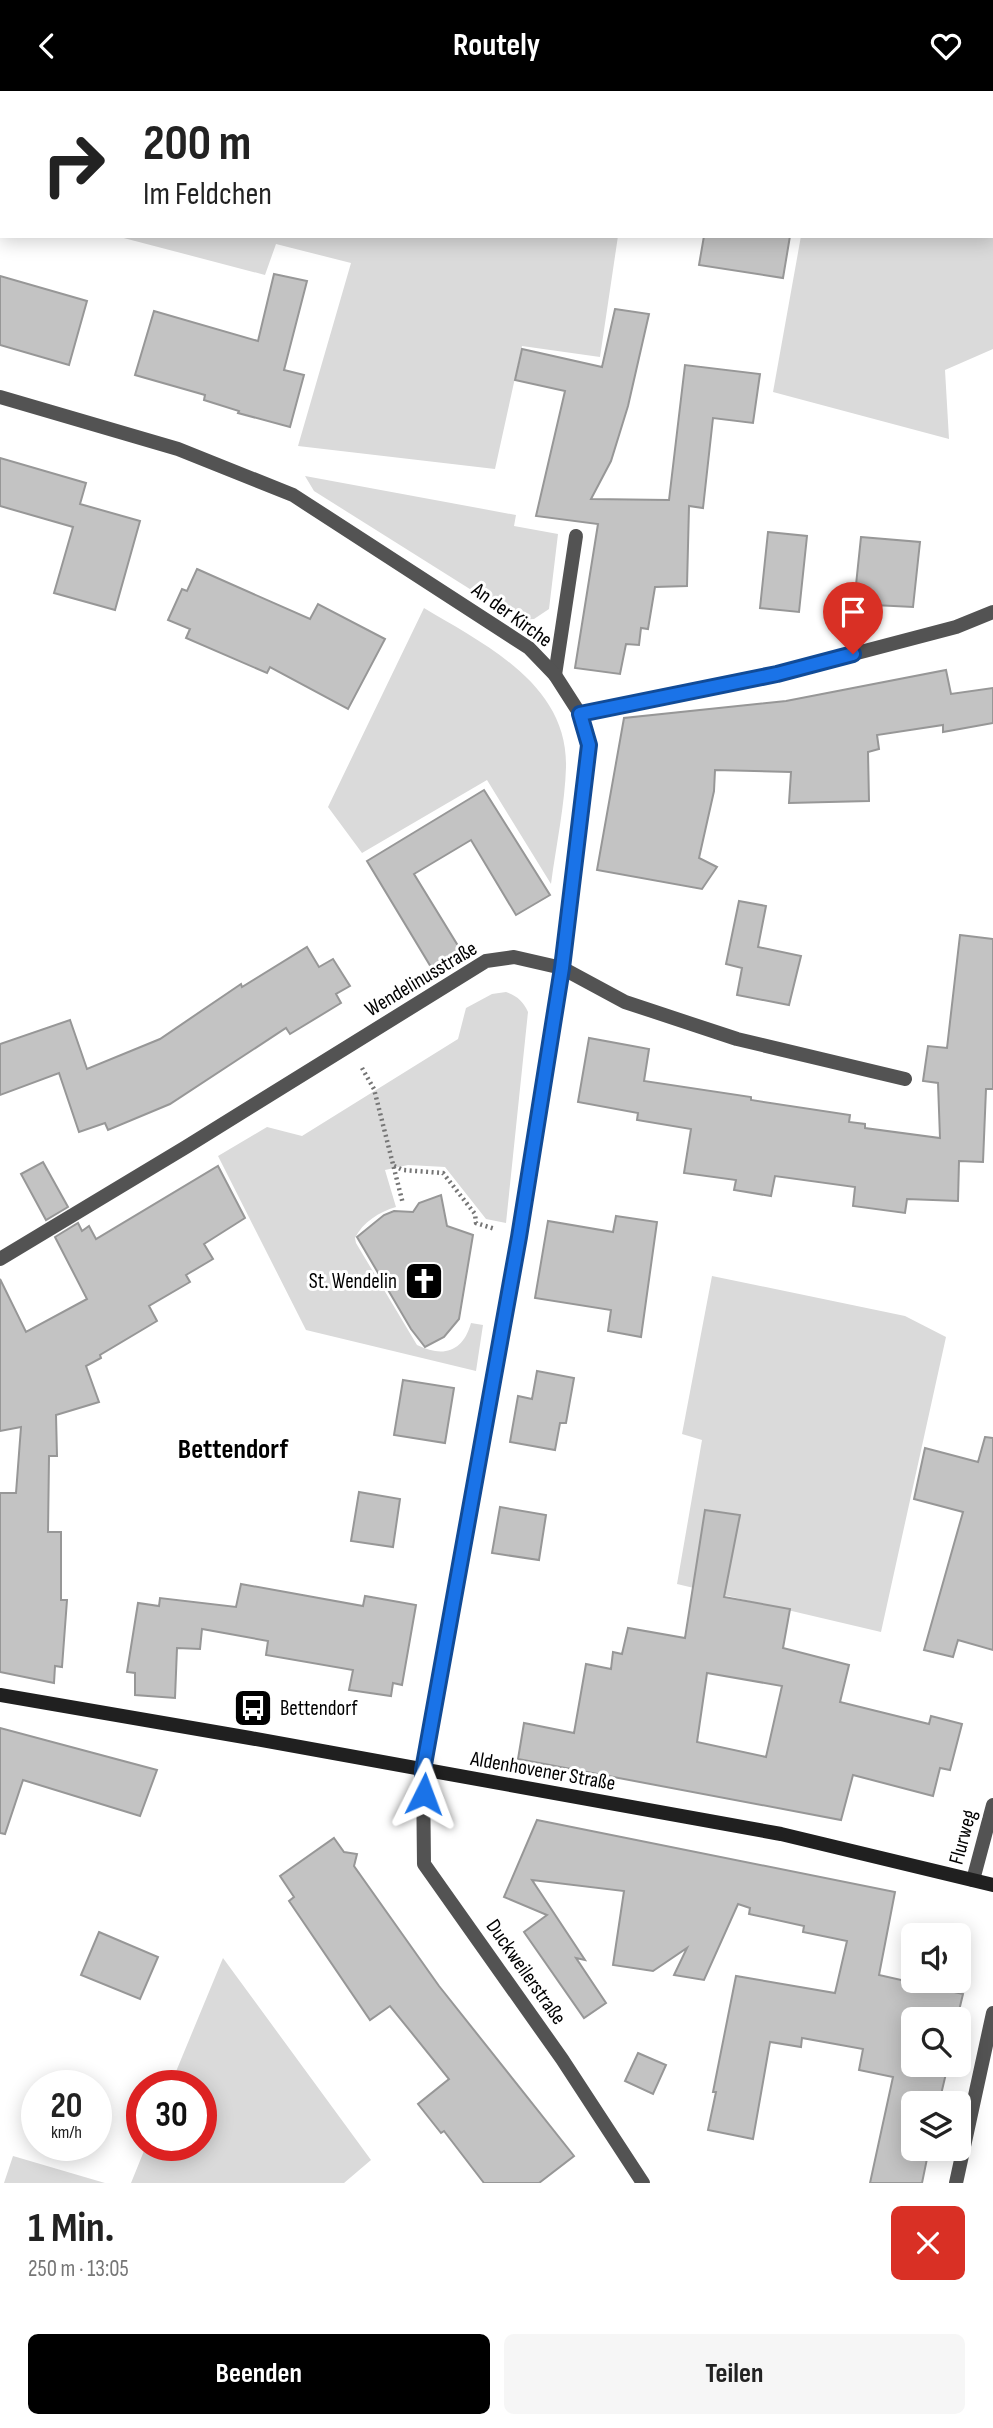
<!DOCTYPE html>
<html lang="de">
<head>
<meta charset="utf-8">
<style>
  body { margin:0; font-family:"Sofia Sans Condensed",sans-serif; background:#f6f6f6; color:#222; height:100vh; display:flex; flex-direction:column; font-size:26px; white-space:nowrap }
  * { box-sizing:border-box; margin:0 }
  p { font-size:23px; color:#767676 }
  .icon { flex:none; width:38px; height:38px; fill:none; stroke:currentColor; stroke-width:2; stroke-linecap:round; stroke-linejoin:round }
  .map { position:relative; height:2092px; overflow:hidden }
  .drawer { display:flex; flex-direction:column; background:#fff; flex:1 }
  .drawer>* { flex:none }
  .top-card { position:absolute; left:0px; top:0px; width:994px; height:147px; box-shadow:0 4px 18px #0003; background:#fff; color:#222; overflow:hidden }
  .tools { position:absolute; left:901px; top:1832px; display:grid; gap:14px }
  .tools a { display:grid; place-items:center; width:70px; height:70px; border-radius:10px; background:#fff; box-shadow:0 4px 18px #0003; font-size:35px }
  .speed { position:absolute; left:21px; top:1979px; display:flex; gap:14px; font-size:35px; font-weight:700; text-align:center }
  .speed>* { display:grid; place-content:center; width:91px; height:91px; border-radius:50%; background:#fff; box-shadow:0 4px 18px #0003; line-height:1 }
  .speed small { font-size:18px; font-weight:400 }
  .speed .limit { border:10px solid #d22; background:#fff; color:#111 }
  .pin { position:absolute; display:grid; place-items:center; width:60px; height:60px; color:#fff; margin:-72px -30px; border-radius:50% 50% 50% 0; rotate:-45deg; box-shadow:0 0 7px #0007 }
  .pin .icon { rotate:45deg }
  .me { position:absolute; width:77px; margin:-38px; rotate:3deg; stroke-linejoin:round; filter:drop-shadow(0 0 5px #0008) }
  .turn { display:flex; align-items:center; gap:24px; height:147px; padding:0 28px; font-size:32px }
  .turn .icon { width:91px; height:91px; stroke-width:2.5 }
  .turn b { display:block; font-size:49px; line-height:60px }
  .round { display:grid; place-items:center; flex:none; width:74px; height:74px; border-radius:10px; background:#f6f6f6 }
  .headline { display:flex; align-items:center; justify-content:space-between; height:119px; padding:0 28px }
  h1 { font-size:42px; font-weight:700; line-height:52px }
  .cta { display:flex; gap:14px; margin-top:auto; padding:14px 28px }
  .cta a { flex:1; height:80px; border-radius:10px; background:#000; color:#fff; font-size:28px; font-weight:700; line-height:80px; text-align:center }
  .cta a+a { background:#f6f6f6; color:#222 }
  header { display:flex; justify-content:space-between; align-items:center; height:91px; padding:0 28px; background:#000; color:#fff; font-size:32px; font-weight:700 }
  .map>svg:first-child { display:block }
  .green { fill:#dadada }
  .building { fill:#c3c3c3; stroke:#979797; stroke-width:2; fill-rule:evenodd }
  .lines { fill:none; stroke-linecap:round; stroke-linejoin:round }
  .path { stroke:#757575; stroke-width:4.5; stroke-dasharray:2 3.5; stroke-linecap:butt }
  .service { stroke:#535353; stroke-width:14 }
  .minor { stroke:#535353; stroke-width:14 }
  .secondary { stroke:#202020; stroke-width:14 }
  .route-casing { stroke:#114b97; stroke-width:18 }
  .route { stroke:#1a73e8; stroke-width:12 }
  .labels { text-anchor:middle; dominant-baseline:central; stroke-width:6; stroke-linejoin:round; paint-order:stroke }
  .street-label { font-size:21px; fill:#000; stroke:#fff }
  .poi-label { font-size:21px; fill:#000; stroke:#fff; text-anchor:end }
  .district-label { font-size:28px; font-weight:bold; fill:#000; stroke:#fff }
</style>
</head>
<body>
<header><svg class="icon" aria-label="back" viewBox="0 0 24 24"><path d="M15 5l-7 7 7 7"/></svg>Routely<svg class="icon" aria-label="heart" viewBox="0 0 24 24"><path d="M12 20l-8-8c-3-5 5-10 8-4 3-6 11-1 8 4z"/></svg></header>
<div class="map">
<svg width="993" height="2092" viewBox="0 0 993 2092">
  <rect width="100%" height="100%" fill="#fff"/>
  <g class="green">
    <path d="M 0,0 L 639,0 L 2,2 L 2,119 Z"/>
    <path d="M 880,0 L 993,0 L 993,258 L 945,279 L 949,348 L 773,301 L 801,145 L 992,145 L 992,2 Z"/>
    <path d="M 116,145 L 618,145 L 600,266 L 522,255 L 495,378 L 298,355 L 351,172 L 276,153 L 265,184 Z"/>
    <path d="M 305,385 L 516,424 L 514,435 L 558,443 L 549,518 L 534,528 L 519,529 L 314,400 Z"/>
    <path d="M 424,517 C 484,553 568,593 566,676 C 565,713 556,755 551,793 L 487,689 L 362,762 L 328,716 Z"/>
    <path d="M 506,901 C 517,905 523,910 528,921 L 506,1132 L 486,1128 L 445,1076 L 408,1074 L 385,1079 L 396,1116 C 379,1121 363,1131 355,1147 L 356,1152 L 417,1254 C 443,1267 463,1261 471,1232 L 483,1234 L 476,1280 L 306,1239 L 218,1065 L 267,1036 L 302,1045 L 458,948 L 466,917 L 492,903 Z"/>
    <path d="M 712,1185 L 905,1225 L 946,1246 L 881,1541 L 677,1493 L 702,1349 L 682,1343 Z"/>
    <path d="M 223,1867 L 371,2069 L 344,2092 L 131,2092 L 146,2055 L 201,2054 L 201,1995 L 170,1995 Z"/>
    <path d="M 13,2065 L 105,2092 L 4,2092 Z"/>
  </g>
  <g class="building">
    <path d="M 704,145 L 790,145 L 783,187 L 699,174 Z"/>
    <path d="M 274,183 L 307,190 L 284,279 L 304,284 L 290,336 L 238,322 L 239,320 L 204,309 L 205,304 L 135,284 L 154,220 L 258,250 Z"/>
    <path d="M 0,185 L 87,210 L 69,274 L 0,254 Z"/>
    <path d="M 615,218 L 649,223 L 628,315 L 611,370 L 591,408 L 669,409 L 685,274 L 760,283 L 753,332 L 713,327 L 703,417 L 689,415 L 687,495 L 655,496 L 648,538 L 641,537 L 639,554 L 626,553 L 620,583 L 575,577 L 598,433 L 536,425 L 565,300 L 515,289 L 522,258 L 602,276 Z"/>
    <path d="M 0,367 L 86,392 L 80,413 L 140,430 L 115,519 L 54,502 L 73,436 L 0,415 Z"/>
    <path d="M 768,441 L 807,445 L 799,521 L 760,517 Z"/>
    <path d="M 861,446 L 920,451 L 913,516 L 854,513 Z"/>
    <path d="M 197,478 L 310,528 L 318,513 L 385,548 L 348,618 L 270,576 L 267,582 L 186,547 L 190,538 L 168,529 L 182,498 L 187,500 Z"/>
    <path d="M 946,579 L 951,603 L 993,597 L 993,632 L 943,641 L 943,634 L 877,644 L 879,658 L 868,661 L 869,710 L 789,712 L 791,681 L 715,679 L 714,700 L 699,767 L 717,776 L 702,798 L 597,779 L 624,627 L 786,610 Z"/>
    <path d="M 484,699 L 550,804 L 516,824 L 471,749 L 414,783 L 460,858 L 431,876 L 367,770 Z"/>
    <path d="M 739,810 L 766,815 L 758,856 L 801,865 L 789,914 L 737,904 L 742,877 L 726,873 Z"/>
    <path d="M 960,844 L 993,848 L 993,998 L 986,998 L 983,1071 L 959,1070 L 958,1110 L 907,1108 L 905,1122 L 853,1115 L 855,1096 L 775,1085 L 771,1105 L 734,1099 L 736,1089 L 684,1082 L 691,1038 L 637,1029 L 638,1022 L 578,1011 L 589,947 L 649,958 L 644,990 L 751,1006 L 751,1009 L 850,1024 L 849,1031 L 865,1033 L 865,1037 L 940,1047 L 938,992 L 923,990 L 928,955 L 947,957 Z"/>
    <path d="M 307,856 L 319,876 L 333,868 L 350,895 L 336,903 L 341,912 L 290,943 L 286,937 L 170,1013 L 108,1039 L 105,1032 L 79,1041 L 59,982 L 0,1004 L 0,953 L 70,929 L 87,978 L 160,948 L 241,893 L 242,896 Z"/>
    <path d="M 43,1071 L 68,1116 L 46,1129 L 21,1083 Z"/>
    <path d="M 218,1075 L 245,1127 L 204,1153 L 213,1168 L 186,1184 L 190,1191 L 149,1215 L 157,1230 L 100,1264 L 101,1267 L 86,1275 L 99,1311 L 56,1324 L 57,1365 L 49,1365 L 48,1441 L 61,1441 L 61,1509 L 67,1509 L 62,1576 L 55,1575 L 54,1592 L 0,1581 L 0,1402 L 16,1402 L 21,1336 L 0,1340 L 0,1188 L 26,1241 L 87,1208 L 55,1146 L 78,1132 L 82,1140 L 89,1135 L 96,1148 Z"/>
    <path d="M 441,1104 L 447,1135 L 473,1144 L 459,1228 L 444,1246 L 425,1256 L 411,1238 L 357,1146 L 384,1124 L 394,1120 L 413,1121 L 419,1112 Z"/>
    <path d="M 616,1125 L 657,1131 L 641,1246 L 608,1240 L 611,1219 L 535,1207 L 548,1130 L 613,1141 Z"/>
    <path d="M 537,1280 L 574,1287 L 566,1332 L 560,1332 L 555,1359 L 510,1351 L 518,1305 L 532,1308 Z"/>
    <path d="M 403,1289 L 454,1297 L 445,1352 L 394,1344 Z"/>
    <path d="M 985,1346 L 993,1347 L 993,1559 L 958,1549 L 953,1566 L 924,1559 L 963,1421 L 914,1408 L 925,1357 L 978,1371 Z"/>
    <path d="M 359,1401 L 400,1408 L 393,1456 L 351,1450 Z"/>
    <path d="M 500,1416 L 546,1424 L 539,1469 L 492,1462 Z"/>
    <path d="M 705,1419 L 740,1424 L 724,1506 L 790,1518 L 783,1557 L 849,1574 L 840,1611 L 929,1633 L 931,1625 L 962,1633 L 950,1679 L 940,1677 L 933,1705 L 853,1684 L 841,1729 L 518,1668 L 524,1632 L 574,1642 L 586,1573 L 611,1578 L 613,1561 L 622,1563 L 628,1537 L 685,1547 ZM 707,1582 L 782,1595 L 766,1666 L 697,1651 Z"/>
    <path d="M 241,1493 L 363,1515 L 365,1505 L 416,1514 L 402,1594 L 393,1592 L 391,1605 L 349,1599 L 353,1579 L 266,1564 L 268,1550 L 202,1538 L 200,1558 L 177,1557 L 175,1607 L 135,1604 L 135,1582 L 127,1581 L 138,1512 L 159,1515 L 160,1507 L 236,1516 Z"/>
    <path d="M 0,1637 L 157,1679 L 140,1725 L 23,1689 L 5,1743 L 0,1742 Z"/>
    <path d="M 537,1729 L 895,1801 L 879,1884 L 963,1903 L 957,1928 L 914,1928 L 914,1974 L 948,1974 L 939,2012 L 914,2012 L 914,2058 L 929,2058 L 922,2092 L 870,2092 L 893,1986 L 859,1979 L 863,1958 L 802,1947 L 801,1956 L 770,1951 L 753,2048 L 708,2039 L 716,2001 L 713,2001 L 736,1885 L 835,1902 L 847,1850 L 803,1841 L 804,1835 L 749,1823 L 750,1817 L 738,1813 L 704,1889 L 674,1884 L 687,1857 L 653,1880 L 613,1874 L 624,1800 L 532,1789 L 585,1869 L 576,1867 L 606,1912 L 584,1927 L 524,1841 L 547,1824 L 504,1806 Z"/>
    <path d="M 334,1747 L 344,1761 L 357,1763 L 354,1775 L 439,1895 L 574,2065 L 539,2092 L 484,2092 L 444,2040 L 441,2042 L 418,2013 L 449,1988 L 390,1915 L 370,1929 L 289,1810 L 294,1806 L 280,1785 Z"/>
    <path d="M 99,1841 L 158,1866 L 140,1908 L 81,1884 Z"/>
    <path d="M 638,1962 L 666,1974 L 653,2003 L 625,1990 Z"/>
  </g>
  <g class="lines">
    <g class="path">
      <path d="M 362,977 L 374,998 L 403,1113"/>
      <path d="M 394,1075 L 403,1079 L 443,1082 L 475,1123 L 476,1132 L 495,1138"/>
    </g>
    <path class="service" d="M 555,584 L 576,445"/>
    <g class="minor">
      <path d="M 0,306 L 178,358 L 293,404 L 529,557 L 555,584 L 580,623 L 589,654 L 562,877 L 519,1146 L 423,1679 L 424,1773 L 562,1968 L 643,2092"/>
      <path d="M 580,623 L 777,583 L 956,536 L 993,521"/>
      <path d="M 0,1168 L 186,1056 L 486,870 L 514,866 L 562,877 L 625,911 L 737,948 L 905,988"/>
      <path d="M 973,1789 L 993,1714"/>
      <path d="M 956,2092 L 993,1922"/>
    </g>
    <path class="secondary" d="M 0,1604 L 250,1647 L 781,1743 L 993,1794"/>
  </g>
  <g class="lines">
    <g class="route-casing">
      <path id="route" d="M 424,1703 L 423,1679 L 519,1146 L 562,877 L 589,654 L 580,623 L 777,583 L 853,563"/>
    </g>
    <use href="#route" class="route"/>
  </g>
  <defs>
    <g id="church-square" transform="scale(2.0125)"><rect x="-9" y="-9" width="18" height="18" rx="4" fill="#000" stroke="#fff"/><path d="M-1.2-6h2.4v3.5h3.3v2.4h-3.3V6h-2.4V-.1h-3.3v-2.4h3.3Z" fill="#fff"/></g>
    <g id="bus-square" transform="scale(2.0125)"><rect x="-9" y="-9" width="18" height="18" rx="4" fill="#000" stroke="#fff"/><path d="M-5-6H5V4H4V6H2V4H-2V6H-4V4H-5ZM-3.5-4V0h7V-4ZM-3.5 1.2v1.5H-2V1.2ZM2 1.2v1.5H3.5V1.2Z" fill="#fff"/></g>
  </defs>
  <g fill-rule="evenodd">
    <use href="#church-square" x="424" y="1190"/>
    <use href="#bus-square" x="253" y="1617"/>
  </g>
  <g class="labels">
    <g class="street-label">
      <text transform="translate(512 524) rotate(36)">An der Kirche</text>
      <text transform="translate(421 888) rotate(-31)">Wendelinusstraße</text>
      <text transform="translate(543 1680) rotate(10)">Aldenhovener Straße</text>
      <text transform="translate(963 1746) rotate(-75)">Flurweg</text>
      <text transform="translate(526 1881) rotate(55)">Duckweilerstraße</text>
    </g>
    <g class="poi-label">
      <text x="397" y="1190">St. Wendelin</text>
      <text x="280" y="1617" text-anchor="start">Bettendorf</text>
    </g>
    <g class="district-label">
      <text x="233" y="1358">Bettendorf</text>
    </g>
  </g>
</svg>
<div class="tools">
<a><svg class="icon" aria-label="sound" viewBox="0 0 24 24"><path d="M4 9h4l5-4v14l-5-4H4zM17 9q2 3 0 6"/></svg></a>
<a><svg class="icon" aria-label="search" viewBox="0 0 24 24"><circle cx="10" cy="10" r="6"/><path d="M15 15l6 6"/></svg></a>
<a><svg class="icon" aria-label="layers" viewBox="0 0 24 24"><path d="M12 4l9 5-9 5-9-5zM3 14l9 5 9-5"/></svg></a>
</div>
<div class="speed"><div>20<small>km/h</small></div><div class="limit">30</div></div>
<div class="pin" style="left:853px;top:563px;background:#d93025"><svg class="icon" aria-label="arrive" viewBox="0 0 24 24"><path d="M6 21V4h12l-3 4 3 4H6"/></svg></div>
<svg class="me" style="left:424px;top:1703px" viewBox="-20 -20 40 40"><path d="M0-17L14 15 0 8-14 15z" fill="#1a73e8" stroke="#fff" stroke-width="4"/></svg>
<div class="top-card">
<div class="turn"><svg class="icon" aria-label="right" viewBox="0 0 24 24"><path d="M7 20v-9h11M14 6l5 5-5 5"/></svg><div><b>200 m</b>Im Feldchen</div></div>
</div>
</div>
<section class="drawer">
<div class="headline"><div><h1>1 Min.</h1><p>250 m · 13:05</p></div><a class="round" style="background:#d93025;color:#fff"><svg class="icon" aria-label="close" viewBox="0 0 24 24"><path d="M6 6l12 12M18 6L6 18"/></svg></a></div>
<div class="cta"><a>Beenden</a><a>Teilen</a></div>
</section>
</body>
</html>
